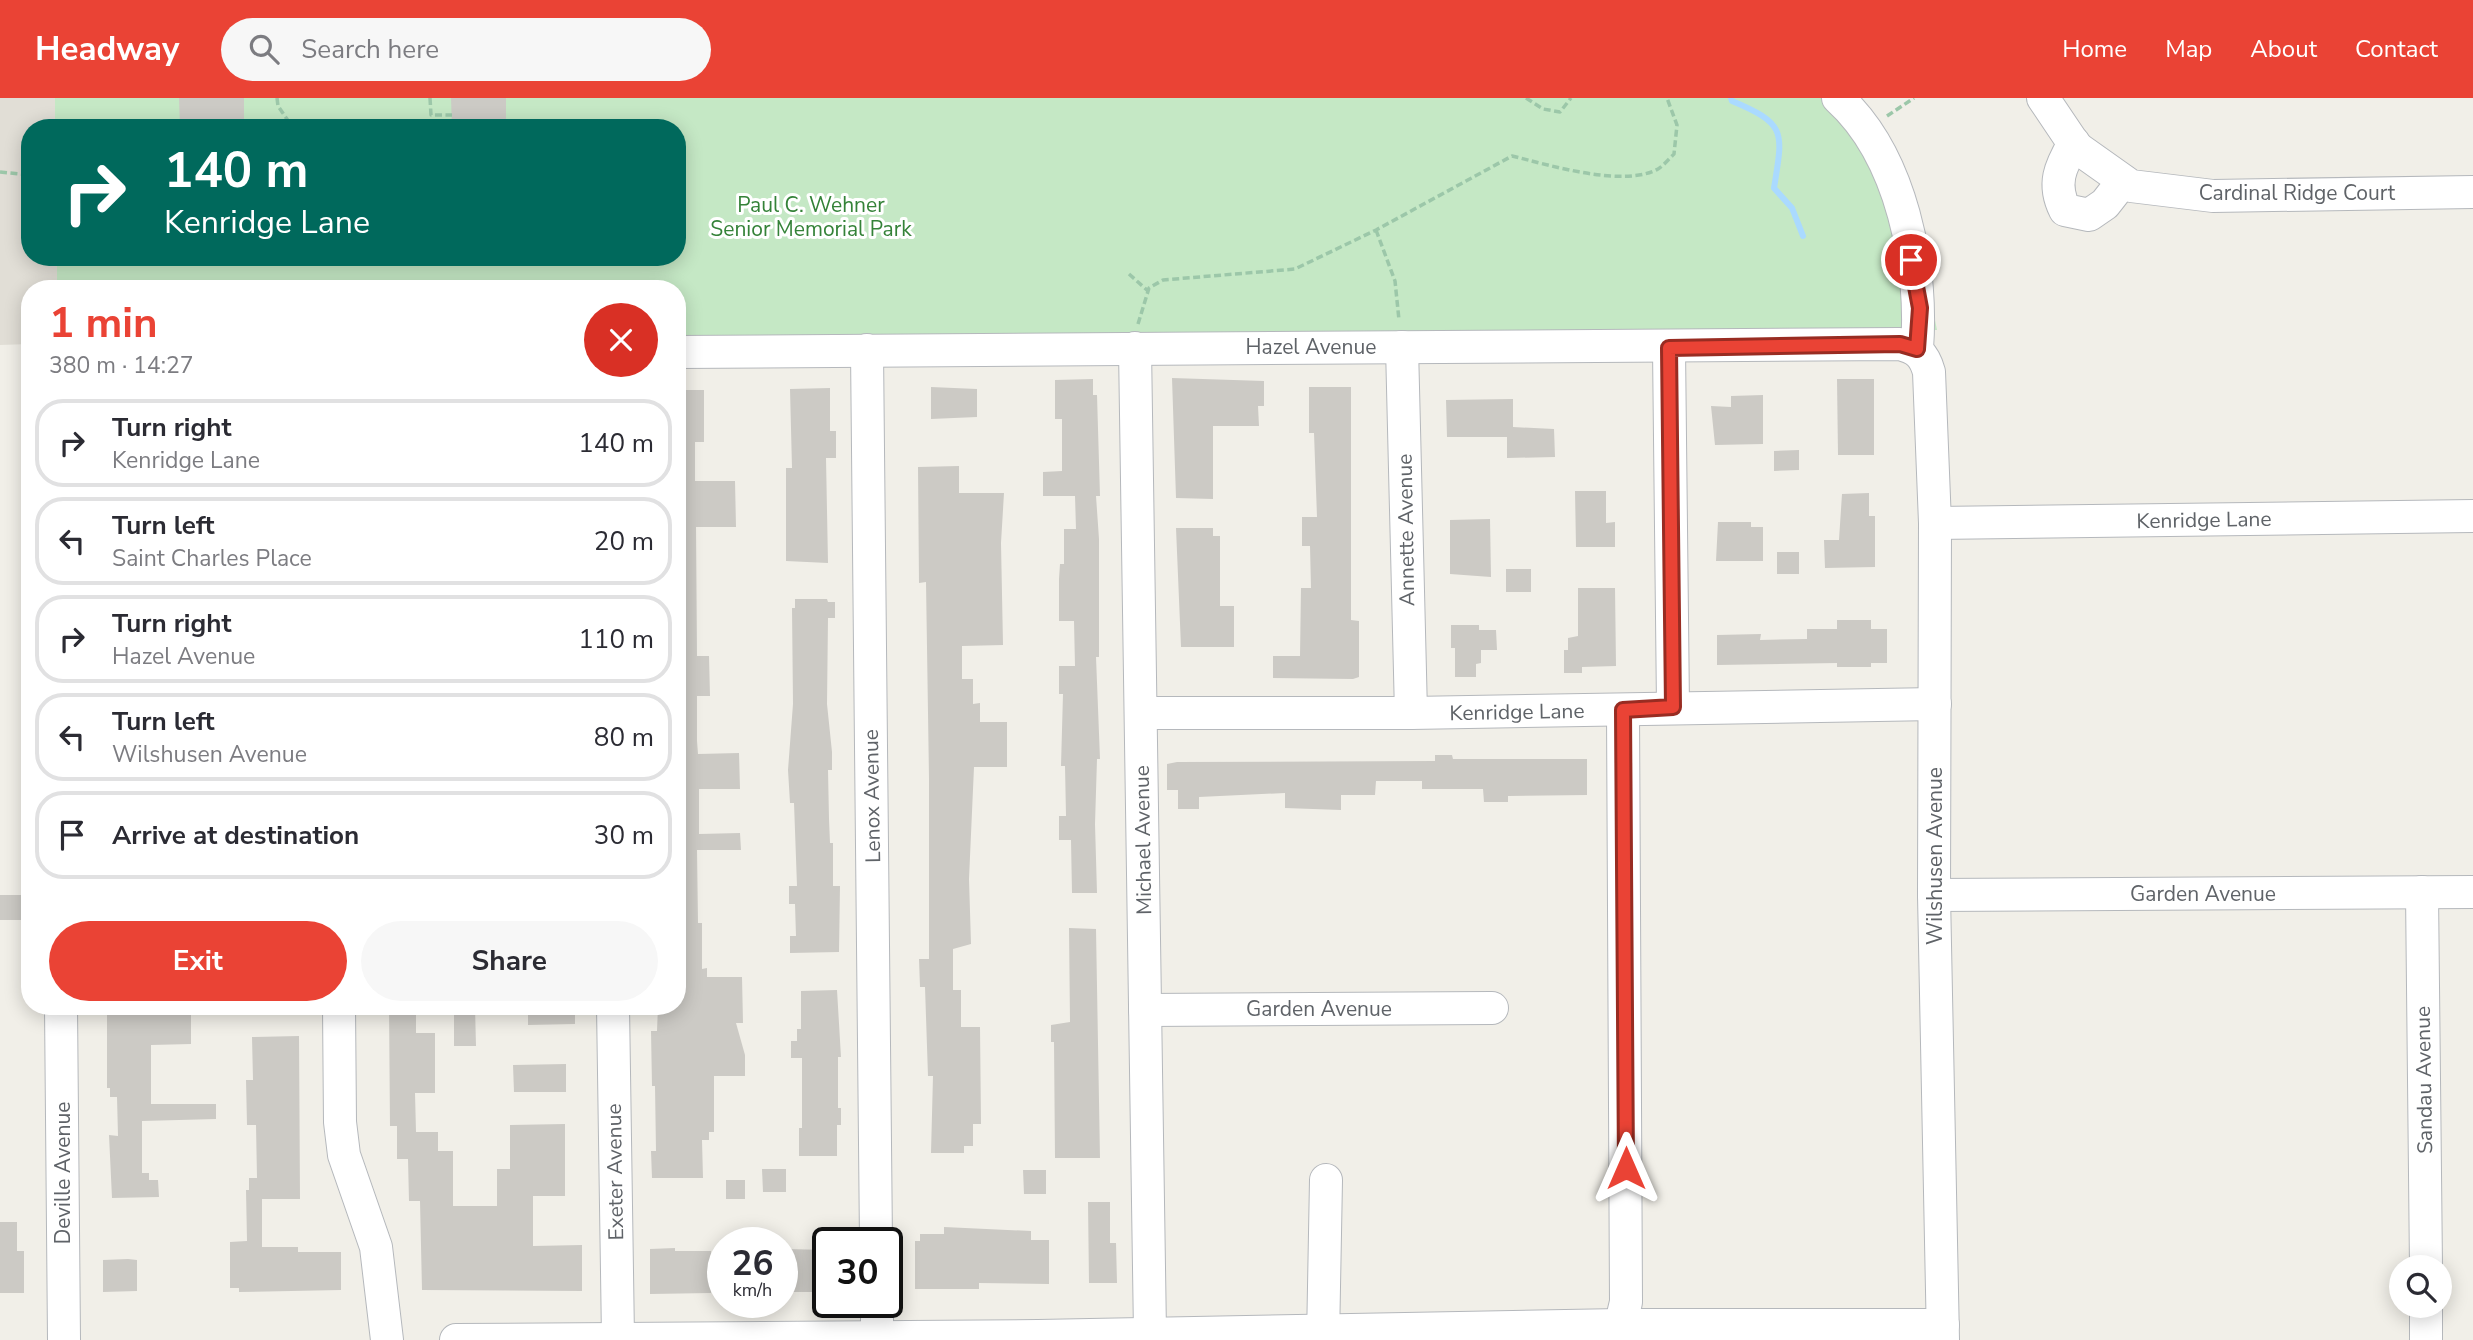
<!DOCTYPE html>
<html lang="en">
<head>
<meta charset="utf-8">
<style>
  body { margin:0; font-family:"Nunito Sans",sans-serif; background:#f7f7f7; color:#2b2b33; height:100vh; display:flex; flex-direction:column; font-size:26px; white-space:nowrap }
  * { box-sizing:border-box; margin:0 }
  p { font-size:23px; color:#7c7c81 }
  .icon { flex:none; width:38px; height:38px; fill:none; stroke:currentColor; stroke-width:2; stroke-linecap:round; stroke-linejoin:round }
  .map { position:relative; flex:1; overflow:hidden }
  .drawer { position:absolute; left:21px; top:182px; width:665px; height:735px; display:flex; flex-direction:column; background:#fff; border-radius:28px; box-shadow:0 4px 18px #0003 }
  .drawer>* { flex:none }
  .guide { position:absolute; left:21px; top:21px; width:665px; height:147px; border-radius:28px; box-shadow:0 4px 18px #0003; background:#00695c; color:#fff; overflow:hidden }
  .tools { position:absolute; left:2389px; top:1157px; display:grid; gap:14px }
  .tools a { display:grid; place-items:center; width:63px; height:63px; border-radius:50%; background:#fff; box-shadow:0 4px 18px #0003; font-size:35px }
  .speed { position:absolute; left:707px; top:1129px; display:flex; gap:14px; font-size:35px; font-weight:700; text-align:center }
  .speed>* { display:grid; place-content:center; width:91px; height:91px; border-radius:50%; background:#fff; box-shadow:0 4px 18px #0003; line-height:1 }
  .speed small { font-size:18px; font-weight:400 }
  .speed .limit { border:4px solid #111; border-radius:10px; background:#fff; color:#111 }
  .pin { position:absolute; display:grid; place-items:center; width:60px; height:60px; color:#fff; margin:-30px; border:4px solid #fff; border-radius:50%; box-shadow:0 2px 7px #0007 }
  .me { position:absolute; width:77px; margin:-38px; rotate:0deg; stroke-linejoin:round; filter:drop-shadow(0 0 5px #0008) }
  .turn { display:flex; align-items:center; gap:24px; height:147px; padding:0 28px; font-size:32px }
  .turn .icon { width:91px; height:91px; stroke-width:2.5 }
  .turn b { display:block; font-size:49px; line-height:60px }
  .round { display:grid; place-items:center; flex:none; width:74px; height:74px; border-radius:37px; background:#f7f7f7 }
  .summary { display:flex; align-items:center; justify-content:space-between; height:119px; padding:0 28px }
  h1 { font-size:42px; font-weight:700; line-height:52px; color:#ea4335 }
  .action { display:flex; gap:14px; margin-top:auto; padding:14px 28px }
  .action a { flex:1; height:80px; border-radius:42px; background:#ea4335; color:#fff; font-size:28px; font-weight:700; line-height:80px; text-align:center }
  .action a+a { background:#f7f7f7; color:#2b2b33 }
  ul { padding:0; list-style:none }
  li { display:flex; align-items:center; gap:21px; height:88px; margin:0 14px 10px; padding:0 14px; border:4px solid #e1e1e2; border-radius:28px }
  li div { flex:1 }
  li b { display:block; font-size:26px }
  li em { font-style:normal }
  header { display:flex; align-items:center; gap:42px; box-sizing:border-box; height:98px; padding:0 35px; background:#ea4335; color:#fff }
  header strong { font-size:33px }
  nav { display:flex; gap:38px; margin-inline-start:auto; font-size:24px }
  .search { width:490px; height:63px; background:#f7f7f7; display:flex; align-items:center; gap:18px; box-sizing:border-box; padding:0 24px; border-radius:38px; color:#7c7c81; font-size:26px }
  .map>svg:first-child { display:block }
  .education { fill:#e1ded6 }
  .green { fill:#c5e8c5 }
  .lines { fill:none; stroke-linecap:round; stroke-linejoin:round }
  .stream { stroke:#aadaff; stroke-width:6 }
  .building { fill:#cccac5 }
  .minor-casing { stroke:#b5b8bc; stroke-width:34 }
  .path { stroke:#9cc7a9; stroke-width:3.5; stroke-dasharray:7 3.5; stroke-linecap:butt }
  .minor { stroke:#fff; stroke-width:32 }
  .route-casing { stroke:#982c22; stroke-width:18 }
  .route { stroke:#ea4335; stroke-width:12 }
  .labels { text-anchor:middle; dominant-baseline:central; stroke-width:6; stroke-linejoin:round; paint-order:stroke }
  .street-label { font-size:21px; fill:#5f6368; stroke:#fff }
  .park-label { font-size:21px; fill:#348238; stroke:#fff }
</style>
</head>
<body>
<header>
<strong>Headway</strong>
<div class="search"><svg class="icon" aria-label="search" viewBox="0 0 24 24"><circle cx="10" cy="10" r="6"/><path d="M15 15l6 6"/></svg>Search here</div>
<nav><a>Home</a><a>Map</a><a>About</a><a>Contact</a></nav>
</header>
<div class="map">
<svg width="2473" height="1242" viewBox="0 0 2473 1242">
  <rect width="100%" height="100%" fill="#f1efe8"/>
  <path class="education" d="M 0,0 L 55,0 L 55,30 L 30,30 L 30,159 L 57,159 L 57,191 L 30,191 L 30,246 L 0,247 Z"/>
  <path class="green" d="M 55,0 L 1859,0 L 1910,98 L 1937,232 L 677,241 L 677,191 L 57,191 L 57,159 L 677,159 L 677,30 L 55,30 Z"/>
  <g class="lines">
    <path class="stream" d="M 1731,0 L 1732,3 C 1787,26 1783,34 1774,90 L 1792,110 L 1803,138"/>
  </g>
  <g class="building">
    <path d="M 179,0 L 244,0 L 244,30 L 180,30 Z"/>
    <path d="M 451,0 L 506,0 L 506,30 L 452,30 Z"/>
    <path d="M 1172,280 L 1264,283 L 1264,308 L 1258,308 L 1259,328 L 1213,328 L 1213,401 L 1176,400 Z"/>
    <path d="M 1093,281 L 1093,297 L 1097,297 L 1100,398 L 1096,398 L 1099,441 L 1099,559 L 1096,559 L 1100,661 L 1097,661 L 1095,726 L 1097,795 L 1072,795 L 1071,742 L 1059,742 L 1059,718 L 1066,718 L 1065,668 L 1061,668 L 1063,596 L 1059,596 L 1059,568 L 1075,568 L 1074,523 L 1059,523 L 1059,481 L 1060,466 L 1064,466 L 1064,431 L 1076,431 L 1075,398 L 1043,398 L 1043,374 L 1062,373 L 1062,321 L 1055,321 L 1055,282 Z"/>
    <path d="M 1837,281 L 1874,281 L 1874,357 L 1838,357 Z"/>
    <path d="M 931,289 L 977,291 L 977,319 L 931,321 Z"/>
    <path d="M 1309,289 L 1351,289 L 1351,522 L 1359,523 L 1359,579 L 1353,581 L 1273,580 L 1273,558 L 1300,558 L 1301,490 L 1311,490 L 1310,448 L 1302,448 L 1302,419 L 1317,419 L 1314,335 L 1309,335 Z"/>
    <path d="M 830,290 L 830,333 L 836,333 L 836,360 L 826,360 L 828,465 L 786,463 L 786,370 L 792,370 L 790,291 Z"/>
    <path d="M 677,292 L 704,292 L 704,344 L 695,344 L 695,383 L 735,383 L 736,429 L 696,429 L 697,558 L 709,558 L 710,598 L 697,598 L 697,643 L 698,656 L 739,655 L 740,691 L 699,691 L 699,736 L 740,735 L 741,752 L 697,752 L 698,825 L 702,825 L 702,871 L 707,870 L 707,879 L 742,879 L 743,925 L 736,925 L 745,957 L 745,978 L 714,978 L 714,1034 L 709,1034 L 709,1042 L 702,1042 L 703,1080 L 652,1080 L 651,1053 L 656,1053 L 655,988 L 652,988 L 651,933 L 657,933 L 658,908 L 677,908 Z"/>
    <path d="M 1763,297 L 1763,346 L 1715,347 L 1711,308 L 1731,309 L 1731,298 Z"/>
    <path d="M 1513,301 L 1513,329 L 1554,331 L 1555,359 L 1507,360 L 1507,339 L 1447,339 L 1446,302 Z"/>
    <path d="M 1799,352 L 1799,372 L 1774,373 L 1774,353 Z"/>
    <path d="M 959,368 L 959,395 L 1004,395 L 1001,445 L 1003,547 L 962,548 L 962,581 L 973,581 L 973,606 L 980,605 L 980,624 L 1007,624 L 1007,669 L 974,669 L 969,781 L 971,846 L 953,851 L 953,892 L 961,892 L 961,929 L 980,929 L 981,1026 L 973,1026 L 973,1048 L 964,1048 L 964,1055 L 931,1055 L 933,978 L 928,978 L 925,889 L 920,889 L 919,861 L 929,861 L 929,680 L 926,484 L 919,485 L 918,369 Z"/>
    <path d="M 1575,393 L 1606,393 L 1606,425 L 1615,424 L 1615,449 L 1576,449 Z"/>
    <path d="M 1869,395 L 1869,418 L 1875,418 L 1875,469 L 1825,470 L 1824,442 L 1839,442 L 1842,396 Z"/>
    <path d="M 1490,421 L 1491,479 L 1450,476 L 1450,422 Z"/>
    <path d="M 1718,424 L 1751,424 L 1751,429 L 1763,429 L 1763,463 L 1716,463 Z"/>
    <path d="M 1176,430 L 1213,430 L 1213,438 L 1220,438 L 1220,508 L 1234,508 L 1234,549 L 1181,549 Z"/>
    <rect x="1777" y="454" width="22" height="22"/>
    <rect x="1506" y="471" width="25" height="23"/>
    <path d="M 1578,490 L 1615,490 L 1616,568 L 1582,569 L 1582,575 L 1564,575 L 1564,552 L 1568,552 L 1568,540 L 1578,538 Z"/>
    <path d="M 795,501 L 827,501 L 828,504 L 835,504 L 835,520 L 828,520 L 827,606 L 832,654 L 832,672 L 828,672 L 829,721 L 830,745 L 833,745 L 833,788 L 840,788 L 839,854 L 790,855 L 790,838 L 796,838 L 795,806 L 789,806 L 789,788 L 797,788 L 794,705 L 790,705 L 788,672 L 793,606 L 792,510 L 795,510 Z"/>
    <path d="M 1837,522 L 1871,522 L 1871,531 L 1887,531 L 1887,565 L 1871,565 L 1871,569 L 1837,569 L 1837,565 L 1717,567 L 1717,537 L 1761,536 L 1760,542 L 1807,541 L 1807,531 L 1837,531 Z"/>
    <path d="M 1451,527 L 1479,527 L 1479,532 L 1496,532 L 1497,552 L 1481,552 L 1481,565 L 1476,566 L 1476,579 L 1455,579 L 1455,550 L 1451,550 Z"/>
    <path d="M 1435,657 L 1452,657 L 1453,661 L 1587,661 L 1587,697 L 1508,698 L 1508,704 L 1484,704 L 1483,691 L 1422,691 L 1422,683 L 1376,683 L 1375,697 L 1341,697 L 1341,712 L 1285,710 L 1285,695 L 1199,699 L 1199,711 L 1178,711 L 1178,692 L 1167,692 L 1167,666 L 1177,664 L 1435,663 Z"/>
    <rect x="0" y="797" width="23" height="25"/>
    <path d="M 1069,830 L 1096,831 L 1100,1060 L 1055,1060 L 1054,944 L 1051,944 L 1051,927 L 1070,924 Z"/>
    <path d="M 837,892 L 841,959 L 838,959 L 838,1010 L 841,1010 L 841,1027 L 837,1027 L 837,1058 L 799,1058 L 799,1030 L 802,1030 L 802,960 L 791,960 L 791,943 L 797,943 L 797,931 L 801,931 L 801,893 Z"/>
    <path d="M 107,908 L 191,908 L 191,946 L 151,947 L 151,1006 L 216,1006 L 216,1021 L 142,1023 L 142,1075 L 149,1075 L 149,1082 L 158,1082 L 159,1099 L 112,1100 L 109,1037 L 118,1038 L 117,999 L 110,999 L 110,990 L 107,990 Z"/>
    <path d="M 389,908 L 416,908 L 416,935 L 435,935 L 435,995 L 415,995 L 416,1034 L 438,1034 L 438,1053 L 453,1053 L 453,1108 L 497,1108 L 497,1071 L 510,1071 L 510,1027 L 565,1026 L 565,1098 L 533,1098 L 533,1148 L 582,1147 L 582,1193 L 422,1192 L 420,1103 L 409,1103 L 408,1061 L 397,1061 L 397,1028 L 390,1028 Z"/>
    <path d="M 454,908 L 475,909 L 476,948 L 454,948 Z"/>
    <path d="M 528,908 L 575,908 L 575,926 L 528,927 Z"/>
    <path d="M 299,938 L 300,1101 L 262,1101 L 262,1149 L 298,1149 L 298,1154 L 341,1154 L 341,1192 L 239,1194 L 239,1190 L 230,1190 L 230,1144 L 247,1143 L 246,1092 L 249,1092 L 249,1080 L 257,1080 L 256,1027 L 247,1027 L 246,982 L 253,982 L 252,939 Z"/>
    <path d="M 566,966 L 566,994 L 514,994 L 513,967 Z"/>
    <path d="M 762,1071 L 786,1071 L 786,1094 L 763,1094 Z"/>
    <path d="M 1023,1072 L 1046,1072 L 1046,1096 L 1024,1096 Z"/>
    <rect x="726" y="1082" width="19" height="19"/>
    <path d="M 1088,1104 L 1110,1104 L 1110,1145 L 1116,1145 L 1117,1185 L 1089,1185 Z"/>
    <path d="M 0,1124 L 17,1124 L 17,1153 L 24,1153 L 24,1195 L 0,1195 Z"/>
    <path d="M 944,1129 L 1031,1133 L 1031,1142 L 1049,1142 L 1049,1186 L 979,1185 L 979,1191 L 915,1191 L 915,1143 L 920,1143 L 920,1136 L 944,1136 Z"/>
    <path d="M 675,1150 L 675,1153 L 711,1153 L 711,1166 L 723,1166 L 723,1191 L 711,1191 L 711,1195 L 650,1196 L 650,1151 Z"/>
    <path d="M 785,1151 L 828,1152 L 828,1190 L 814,1190 L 814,1194 L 784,1194 Z"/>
    <path d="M 128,1161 L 137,1162 L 137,1193 L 103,1194 L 103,1162 Z"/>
  </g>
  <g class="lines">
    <g class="minor-casing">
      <g id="minor">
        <path d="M 1838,0 C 1902,58 1923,168 1917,251"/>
        <path d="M 2043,0 L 2076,49 L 2131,88 L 2213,98 L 2473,94"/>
        <path d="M 2074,45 C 2060,69 2052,86 2065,112 L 2089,117 L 2105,106 L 2123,83"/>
        <path d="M 1402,249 L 1411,615"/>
        <path d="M 1135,250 L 1150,1235"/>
        <path d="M 1669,250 L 1673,609"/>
        <path d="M 867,252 L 876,1144"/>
        <path d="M 677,254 L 1900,246 C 1917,251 1924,256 1929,274 L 1935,425 L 1934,797 L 1943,1242"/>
        <path d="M 1935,425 L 2473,418"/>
        <path d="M 1141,615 L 1411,615 L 1935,606"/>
        <path d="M 2422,794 L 2426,1169"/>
        <path d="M 1934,797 L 2473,794"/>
        <path d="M 61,908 L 64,1242"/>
        <path d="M 339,908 L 340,1024 L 344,1057 L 376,1149 L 387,1242"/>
        <path d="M 613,908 L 618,1240"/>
        <path d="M 1145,912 L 1492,910"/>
        <path d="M 877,1204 L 877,1238"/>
        <path d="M 2426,1208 L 2426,1242"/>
        <path d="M 456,1242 L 1038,1238 L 1620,1227 L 1943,1227"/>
        <path d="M 1323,1242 L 1326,1082"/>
        <path d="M 1617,1242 L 1626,1204 L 1623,613"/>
      </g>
    </g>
    <g class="path">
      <path d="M 277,0 L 278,8 L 289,24 L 304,28"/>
      <path d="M 430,0 L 431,17 L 452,17"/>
      <path d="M 1526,0 L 1543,11 L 1560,14 L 1571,0"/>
      <path d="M 1887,18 L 1914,0"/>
      <path d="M 0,74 L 30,77"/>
      <path d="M 1376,132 L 1395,183 L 1399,222"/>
      <path d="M 1129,176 L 1148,193"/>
      <path d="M 1138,226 L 1149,190 L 1163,182 L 1295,171 L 1376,132 L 1512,58 C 1549,67 1623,90 1658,71 C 1663,68 1669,61 1674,56 L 1677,27 L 1667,0"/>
    </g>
    <use href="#minor" class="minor"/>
  </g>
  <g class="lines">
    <g class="route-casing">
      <path id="route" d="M 1626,1070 L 1623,612 L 1673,609 L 1669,250 L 1900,246 L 1917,251 L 1920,210 L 1911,162"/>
    </g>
    <use href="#route" class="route"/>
  </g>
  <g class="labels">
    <g class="street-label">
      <text x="2297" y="95">Cardinal Ridge Court</text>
      <text x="1311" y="249">Hazel Avenue</text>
      <text transform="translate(2204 422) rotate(-1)">Kenridge Lane</text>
      <text transform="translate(1406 432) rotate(-91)">Annette Avenue</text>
      <text transform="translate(1517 614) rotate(-1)">Kenridge Lane</text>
      <text transform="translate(872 698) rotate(-91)">Lenox Avenue</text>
      <text transform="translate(1143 742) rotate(-91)">Michael Avenue</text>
      <text transform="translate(1935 758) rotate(-90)">Wilshusen Avenue</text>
      <text x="2203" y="796">Garden Avenue</text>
      <text x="1319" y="911">Garden Avenue</text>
      <text transform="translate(2424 982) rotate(-91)">Sandau Avenue</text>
      <text transform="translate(615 1074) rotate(-91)">Exeter Avenue</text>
      <text transform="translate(63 1075) rotate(-90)">Deville Avenue</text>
    </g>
    <g class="park-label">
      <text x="811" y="107">Paul C. Wehner<tspan x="811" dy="24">Senior Memorial Park</tspan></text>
    </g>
  </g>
</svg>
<div class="tools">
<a><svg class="icon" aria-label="search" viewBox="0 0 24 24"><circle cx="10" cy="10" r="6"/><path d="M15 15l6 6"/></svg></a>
</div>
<div class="speed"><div>26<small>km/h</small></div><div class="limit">30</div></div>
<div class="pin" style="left:1911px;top:162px;background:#d93025"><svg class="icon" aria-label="arrive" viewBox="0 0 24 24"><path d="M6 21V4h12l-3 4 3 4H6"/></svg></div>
<svg class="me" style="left:1626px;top:1070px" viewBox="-20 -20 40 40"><path d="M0-17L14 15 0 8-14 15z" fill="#ea4335" stroke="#fff" stroke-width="4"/></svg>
<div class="guide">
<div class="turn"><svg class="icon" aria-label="right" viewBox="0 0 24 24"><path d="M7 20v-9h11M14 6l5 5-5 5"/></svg><div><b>140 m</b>Kenridge Lane</div></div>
</div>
<section class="drawer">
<div class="summary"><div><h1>1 min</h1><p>380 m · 14:27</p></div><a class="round" style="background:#d93025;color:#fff"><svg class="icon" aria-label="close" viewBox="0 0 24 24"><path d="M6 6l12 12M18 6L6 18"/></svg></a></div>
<ul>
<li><svg class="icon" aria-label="right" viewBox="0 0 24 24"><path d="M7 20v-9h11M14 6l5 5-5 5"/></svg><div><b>Turn right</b><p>Kenridge Lane</p></div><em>140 m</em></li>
<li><svg class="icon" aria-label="left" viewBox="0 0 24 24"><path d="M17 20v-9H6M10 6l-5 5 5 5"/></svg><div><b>Turn left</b><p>Saint Charles Place</p></div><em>20 m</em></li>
<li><svg class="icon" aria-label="right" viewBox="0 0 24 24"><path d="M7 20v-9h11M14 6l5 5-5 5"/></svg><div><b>Turn right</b><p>Hazel Avenue</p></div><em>110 m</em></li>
<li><svg class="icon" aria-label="left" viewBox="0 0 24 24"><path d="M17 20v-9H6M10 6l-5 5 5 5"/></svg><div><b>Turn left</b><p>Wilshusen Avenue</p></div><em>80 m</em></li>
<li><svg class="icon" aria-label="arrive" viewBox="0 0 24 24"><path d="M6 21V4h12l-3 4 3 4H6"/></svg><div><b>Arrive at destination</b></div><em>30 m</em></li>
</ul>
<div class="action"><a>Exit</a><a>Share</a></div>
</section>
</div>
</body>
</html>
